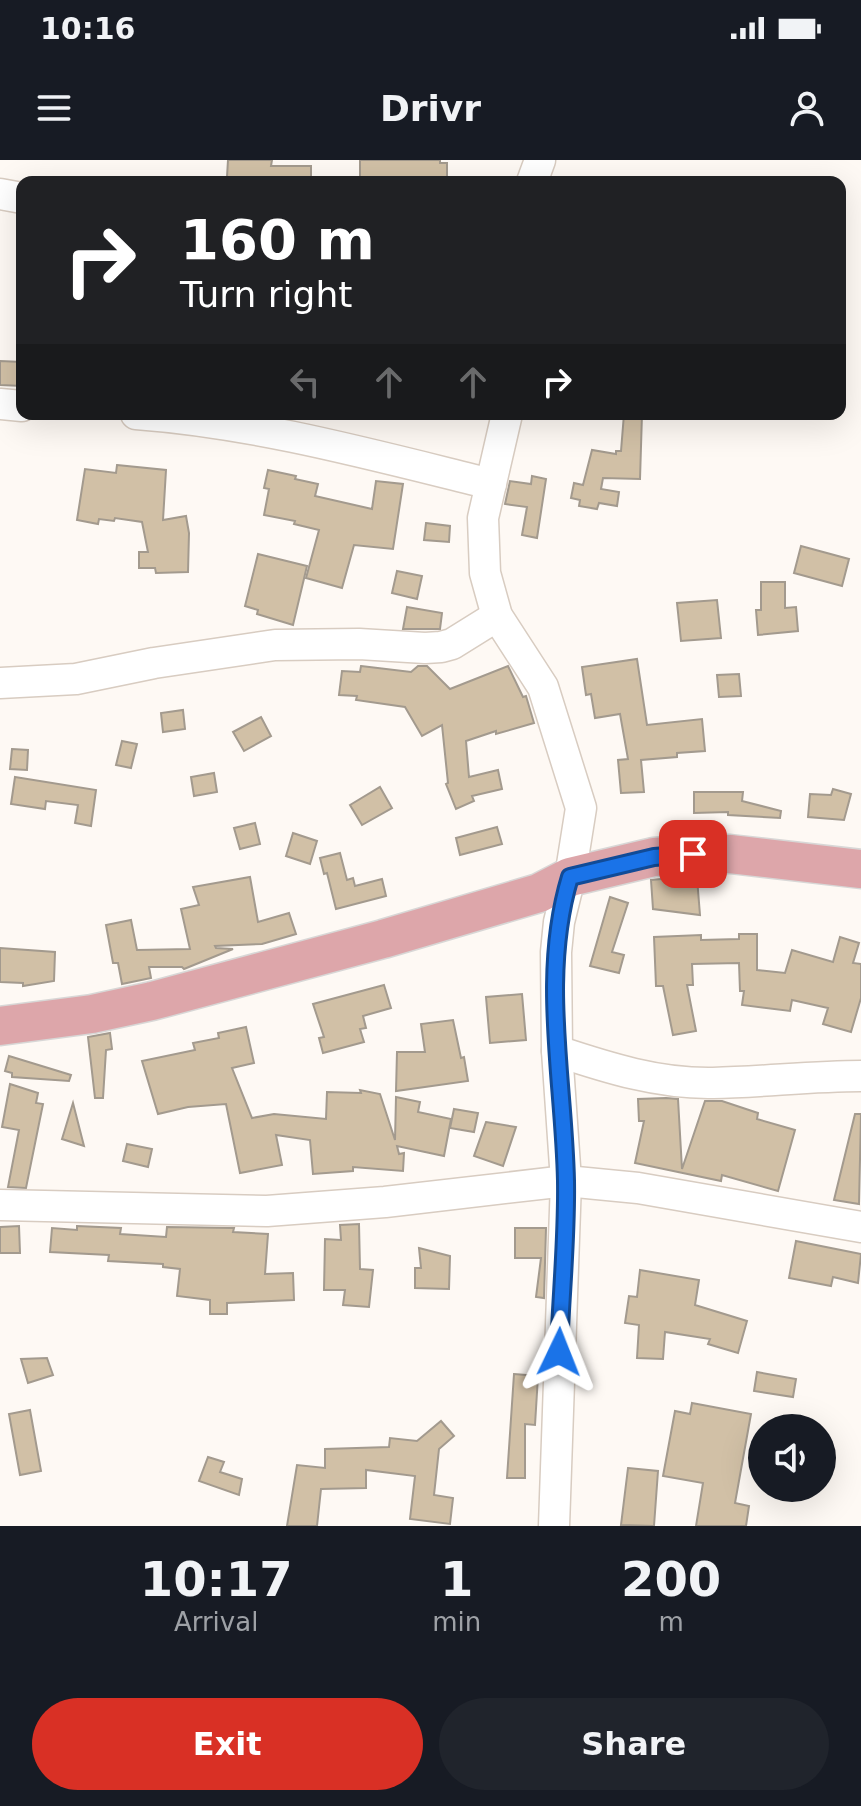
<!DOCTYPE html>
<html lang="en">
<head>
<meta charset="utf-8">
<style>
  body { margin:0; font-family:"DejaVu Sans",sans-serif; background:#20242c; color:#f1f3f6; height:100vh; display:flex; flex-direction:column; font-size:30px; white-space:nowrap }
  * { box-sizing:border-box; margin:0 }
  p { font-size:26px; color:#9ea1a6 }
  .icon { flex:none; width:44px; height:44px; fill:none; stroke:currentColor; stroke-width:2; stroke-linecap:round; stroke-linejoin:round }
  .map { position:relative; height:1366px; overflow:hidden }
  .drawer { display:flex; flex-direction:column; background:#171b24; flex:1 }
  .drawer>* { flex:none }
  .hud { position:absolute; left:16px; top:16px; width:830px; height:244px; border-radius:16px; box-shadow:0 8px 32px #0002; background:#202124; color:#fff; overflow:hidden }
  .tools { position:absolute; left:748px; top:1254px; display:grid; gap:16px }
  .tools a { display:grid; place-items:center; width:88px; height:88px; border-radius:50%; background:#171b24; box-shadow:0 8px 32px #0002; font-size:40px }
  .pin { position:absolute; display:grid; place-items:center; width:68px; height:68px; color:#fff; margin:-34px; border-radius:16px; box-shadow:0 4px 12px #0006 }
  .me { position:absolute; width:88px; margin:-44px; rotate:2deg; stroke-linejoin:round; filter:drop-shadow(0 0 6px #0008) }
  .turn { display:flex; align-items:center; gap:28px; height:168px; padding:0 32px; font-size:36px }
  .turn .icon { width:104px; height:104px; stroke-width:2.5 }
  .turn b { display:block; font-size:56px; line-height:68px }
  .lanes { display:flex; align-items:center; height:76px; padding:0 32px; background:#0003; justify-content:center; gap:40px; direction:ltr }
  .lanes .off { opacity:.35 }
  .eta { display:flex; justify-content:space-evenly; align-items:center; height:136px; text-align:center }
  .eta b { font-size:48px; font-weight:700; line-height:56px }
  .primary-button { display:flex; gap:16px; margin-top:auto; padding:16px 32px }
  .primary-button a { flex:1; height:92px; border-radius:48px; background:#d93025; color:#fff; font-size:32px; font-weight:700; line-height:92px; text-align:center }
  .primary-button a+a { background:#20242c; color:#f1f3f6 }
  .status { display:flex; justify-content:space-between; align-items:center; height:56px; padding:0 40px; background:#171b24; direction:ltr }
  .status svg { height:22px; fill:currentColor }
  header { display:flex; justify-content:space-between; align-items:center; height:104px; padding:0 32px; background:#171b24; font-size:36px; font-weight:700 }
  .map>svg:first-child { display:block }
  .building { fill:#d1c0a6; stroke:#a39a8e; stroke-width:2 }
  .lines { fill:none; stroke-linecap:round; stroke-linejoin:round }
  .minor-casing { stroke:#d8ccc1; stroke-width:33 }
  .major-casing { stroke:#d8d7d6; stroke-width:41 }
  .minor { stroke:#fff; stroke-width:30 }
  .major { stroke:#dda6aa; stroke-width:38 }
  .route-casing { stroke:#114b97; stroke-width:20 }
  .route { stroke:#1a73e8; stroke-width:14 }
</style>
</head>
<body>
<div class="status"><b>10:16</b><svg viewBox="0 0 49 12"><path d="M0 12V9h3v3zM5 12V6h3v6zM10 12V3h3v9zM15 12V0h3v12zM26 1h20v11H26zM47 4h2v5h-2z"/></svg></div>
<header><svg class="icon" aria-label="menu" viewBox="0 0 24 24"><path d="M4 6h16M4 12h16M4 18h16"/></svg>Drivr<svg class="icon" aria-label="person" viewBox="0 0 24 24"><circle cx="12" cy="8" r="4"/><path d="M4 21q1-7 8-7t8 7"/></svg></header>
<div class="map">
<svg width="861" height="1366" viewBox="0 0 861 1366">
  <rect width="100%" height="100%" fill="#fef9f4"/>
  <g class="building">
    <path d="M 228,0 L 272,0 L 271,6 L 311,6 L 311,20 L 227,17 Z"/>
    <path d="M 360,0 L 440,0 L 440,3 L 447,3 L 447,22 L 360,22 Z"/>
    <path d="M 0,201 L 22,202 L 22,226 L 0,225 Z"/>
    <path d="M 624,254 L 642,254 L 640,319 L 603,318 L 601,329 L 619,332 L 617,346 L 599,343 L 597,349 L 579,346 L 580,340 L 571,338 L 574,323 L 583,325 L 592,290 L 616,294 L 616,291 L 621,291 Z"/>
    <path d="M 117,305 L 166,310 L 163,360 L 186,356 L 189,373 L 188,412 L 156,413 L 155,408 L 139,408 L 139,392 L 148,392 L 142,362 L 115,358 L 114,361 L 99,359 L 98,364 L 77,360 L 85,309 L 116,313 Z"/>
    <path d="M 268,310 L 296,316 L 295,319 L 318,324 L 315,336 L 372,349 L 376,321 L 403,324 L 393,389 L 354,385 L 342,428 L 306,418 L 319,370 L 294,364 L 295,361 L 264,355 L 269,329 L 264,328 Z"/>
    <path d="M 532,316 L 546,319 L 537,378 L 522,375 L 527,347 L 505,344 L 510,321 L 531,324 Z"/>
    <path d="M 426,363 L 450,366 L 449,382 L 424,380 Z"/>
    <path d="M 801,386 L 849,399 L 842,426 L 794,413 Z"/>
    <path d="M 258,394 L 307,406 L 293,465 L 257,454 L 258,450 L 245,446 Z"/>
    <path d="M 397,411 L 422,416 L 417,439 L 392,433 Z"/>
    <path d="M 761,422 L 785,422 L 785,448 L 796,447 L 798,471 L 758,475 L 756,450 L 761,450 Z"/>
    <path d="M 717,440 L 721,478 L 681,481 L 677,443 Z"/>
    <path d="M 407,447 L 442,453 L 440,469 L 403,469 Z"/>
    <path d="M 637,499 L 647,565 L 702,559 L 705,591 L 677,593 L 677,597 L 641,600 L 644,632 L 621,633 L 618,600 L 628,599 L 620,554 L 595,558 L 591,534 L 586,535 L 582,507 Z"/>
    <path d="M 361,506 L 411,512 L 418,506 L 427,506 L 450,529 L 508,506 L 523,537 L 526,536 L 534,563 L 496,574 L 496,571 L 466,581 L 469,617 L 498,610 L 502,629 L 472,636 L 474,641 L 456,649 L 446,624 L 448,623 L 442,565 L 422,576 L 405,547 L 356,540 L 357,536 L 339,535 L 342,511 L 360,512 Z"/>
    <path d="M 739,514 L 741,536 L 719,537 L 717,515 Z"/>
    <path d="M 183,550 L 185,569 L 163,572 L 161,553 Z"/>
    <path d="M 261,557 L 271,576 L 244,591 L 233,572 Z"/>
    <path d="M 122,581 L 137,584 L 131,608 L 116,605 Z"/>
    <path d="M 12,589 L 28,590 L 27,610 L 10,609 Z"/>
    <path d="M 214,613 L 217,632 L 194,636 L 191,617 Z"/>
    <path d="M 15,617 L 96,630 L 91,666 L 75,663 L 78,645 L 46,641 L 45,649 L 11,644 Z"/>
    <path d="M 380,627 L 392,648 L 362,665 L 350,645 Z"/>
    <path d="M 833,629 L 851,634 L 844,660 L 808,657 L 810,634 L 831,635 Z"/>
    <path d="M 694,632 L 743,632 L 742,641 L 781,651 L 780,658 L 728,655 L 728,652 L 694,653 Z"/>
    <path d="M 255,663 L 260,684 L 240,689 L 234,668 Z"/>
    <path d="M 497,667 L 502,684 L 460,695 L 456,678 Z"/>
    <path d="M 293,673 L 317,681 L 310,704 L 286,696 Z"/>
    <path d="M 340,693 L 347,720 L 353,718 L 355,726 L 382,719 L 386,736 L 336,749 L 327,713 L 324,714 L 320,698 Z"/>
    <path d="M 250,717 L 258,762 L 289,753 L 296,774 L 262,784 L 215,786 L 216,788 L 233,789 L 184,809 L 182,807 L 149,807 L 151,818 L 122,824 L 118,803 L 113,803 L 106,765 L 131,760 L 137,790 L 190,789 L 181,749 L 199,745 L 193,727 Z"/>
    <path d="M 672,718 L 697,718 L 700,755 L 653,749 L 651,720 Z"/>
    <path d="M 610,737 L 628,743 L 612,792 L 624,795 L 619,813 L 590,806 Z"/>
    <path d="M 739,774 L 757,774 L 757,810 L 785,813 L 792,790 L 833,802 L 840,777 L 859,783 L 853,803 L 861,804 L 861,838 L 851,872 L 823,864 L 828,848 L 792,840 L 790,851 L 742,845 L 744,831 L 740,831 L 739,803 L 692,804 L 693,825 L 687,825 L 696,871 L 673,875 L 663,826 L 656,826 L 654,777 L 701,775 L 701,780 L 739,779 Z"/>
    <path d="M 0,788 L 55,792 L 54,821 L 23,826 L 23,823 L 0,822 Z"/>
    <path d="M 384,825 L 391,848 L 363,856 L 366,868 L 360,869 L 364,882 L 323,893 L 319,878 L 324,877 L 313,844 Z"/>
    <path d="M 522,834 L 526,880 L 490,883 L 486,837 Z"/>
    <path d="M 453,860 L 461,898 L 464,897 L 468,921 L 396,931 L 397,892 L 425,892 L 421,864 Z"/>
    <path d="M 246,867 L 254,903 L 232,908 L 252,958 L 274,954 L 326,959 L 327,932 L 361,933 L 360,930 L 380,934 L 395,980 L 396,937 L 420,942 L 418,952 L 451,959 L 444,996 L 397,986 L 399,994 L 404,993 L 403,1011 L 353,1007 L 353,1011 L 313,1014 L 310,980 L 276,975 L 282,1005 L 240,1013 L 226,944 L 188,947 L 158,954 L 142,901 L 195,890 L 193,883 L 219,878 L 218,873 Z"/>
    <path d="M 110,873 L 112,889 L 106,890 L 103,938 L 95,938 L 88,877 Z"/>
    <path d="M 9,896 L 71,915 L 69,921 L 12,917 L 12,913 L 5,911 Z"/>
    <path d="M 10,924 L 38,933 L 36,943 L 43,944 L 26,1028 L 8,1027 L 19,970 L 2,967 Z"/>
    <path d="M 666,938 L 678,939 L 682,1009 L 705,941 L 722,941 L 758,953 L 757,959 L 795,970 L 778,1031 L 722,1015 L 721,1021 L 635,1003 L 644,961 L 639,961 L 638,939 Z"/>
    <path d="M 73,943 L 84,986 L 62,979 Z"/>
    <path d="M 454,949 L 478,953 L 474,972 L 450,968 Z"/>
    <path d="M 855,954 L 861,954 L 859,1044 L 834,1040 Z"/>
    <path d="M 486,962 L 516,967 L 503,1006 L 474,996 Z"/>
    <path d="M 127,984 L 152,989 L 148,1007 L 123,1001 Z"/>
    <path d="M 359,1064 L 360,1109 L 373,1110 L 369,1147 L 343,1145 L 345,1130 L 324,1130 L 325,1079 L 341,1080 L 340,1065 Z"/>
    <path d="M 19,1066 L 20,1093 L 0,1093 L 0,1067 Z"/>
    <path d="M 77,1066 L 121,1068 L 120,1074 L 166,1077 L 167,1067 L 234,1068 L 233,1072 L 268,1074 L 265,1114 L 293,1113 L 294,1140 L 227,1143 L 227,1154 L 210,1154 L 210,1140 L 177,1136 L 180,1109 L 163,1107 L 163,1104 L 108,1101 L 109,1095 L 50,1092 L 52,1068 L 77,1070 Z"/>
    <path d="M 515,1068 L 546,1068 L 544,1138 L 536,1137 L 541,1098 L 515,1098 Z"/>
    <path d="M 796,1081 L 861,1094 L 858,1123 L 833,1117 L 831,1126 L 789,1118 Z"/>
    <path d="M 419,1088 L 450,1096 L 449,1129 L 415,1128 L 415,1108 L 421,1108 Z"/>
    <path d="M 640,1110 L 699,1120 L 695,1145 L 747,1161 L 738,1193 L 708,1184 L 710,1179 L 665,1172 L 663,1199 L 637,1198 L 639,1165 L 625,1163 L 629,1136 L 637,1137 Z"/>
    <path d="M 47,1198 L 53,1215 L 28,1223 L 21,1199 Z"/>
    <path d="M 757,1212 L 796,1219 L 793,1237 L 754,1231 Z"/>
    <path d="M 514,1214 L 538,1216 L 535,1265 L 525,1264 L 525,1318 L 507,1318 Z"/>
    <path d="M 692,1243 L 751,1254 L 735,1343 L 749,1346 L 746,1366 L 696,1366 L 703,1323 L 663,1316 L 675,1251 L 690,1254 Z"/>
    <path d="M 30,1250 L 41,1311 L 20,1315 L 9,1254 Z"/>
    <path d="M 441,1261 L 454,1276 L 439,1289 L 434,1335 L 453,1338 L 450,1364 L 410,1359 L 415,1316 L 366,1310 L 366,1328 L 321,1329 L 317,1366 L 287,1366 L 297,1305 L 325,1308 L 325,1289 L 389,1287 L 390,1278 L 417,1281 Z"/>
    <path d="M 208,1297 L 224,1302 L 220,1312 L 242,1319 L 239,1335 L 199,1321 Z"/>
    <path d="M 628,1308 L 658,1311 L 654,1366 L 621,1365 Z"/>
  </g>
  <g class="lines">
    <g class="minor-casing">
      <g id="minor">
        <path d="M 532,22 L 540,0"/>
        <path d="M 0,34 L 22,38"/>
        <path d="M 0,244 L 22,246"/>
        <path d="M 136,254 C 257,263 373,295 491,324"/>
        <path d="M 507,254 L 483,358 L 485,413 L 497,456 L 543,527 L 581,648 L 570,717 L 559,762 L 556,792 L 557,891 L 566,1021 L 554,1366"/>
        <path d="M 0,523 L 76,519 L 154,503 L 275,485 L 359,484 L 425,488 L 441,487 L 452,484 L 497,456"/>
        <path d="M 557,891 C 608,908 659,924 713,923 C 763,922 812,916 861,916"/>
        <path d="M 0,1045 L 267,1051 L 385,1042 L 566,1021 L 638,1028 L 861,1067"/>
      </g>
    </g>
    <g class="major-casing">
      <path id="major" d="M 0,866 L 92,854 L 152,841 L 383,779 L 539,733 L 570,717 L 654,697 L 693,694 L 730,694 L 861,709"/>
    </g>
    <use href="#minor" class="minor"/>
    <use href="#major" class="major"/>
  </g>
  <g class="lines">
    <g class="route-casing">
      <path id="route" d="M 559,1192 C 561,1135 567,1077 566,1021 C 564,920 540,816 570,717 L 654,697 L 693,694"/>
    </g>
    <use href="#route" class="route"/>
  </g>
</svg>
<div class="tools">
<a><svg class="icon" aria-label="sound" viewBox="0 0 24 24"><path d="M4 9h4l5-4v14l-5-4H4zM17 9q2 3 0 6"/></svg></a>
</div>
<div class="pin" style="left:693px;top:694px;background:#d93025"><svg class="icon" aria-label="arrive" viewBox="0 0 24 24"><path d="M6 21V4h12l-3 4 3 4H6"/></svg></div>
<svg class="me" style="left:559px;top:1192px" viewBox="-20 -20 40 40"><path d="M0-17L14 15 0 8-14 15z" fill="#1a73e8" stroke="#fff" stroke-width="4"/></svg>
<div class="hud">
<div class="turn"><svg class="icon" aria-label="right" viewBox="0 0 24 24"><path d="M7 20v-9h11M14 6l5 5-5 5"/></svg><div><b>160 m</b>Turn right</div></div>
<div class="lanes"><svg class="icon off" aria-label="left" viewBox="0 0 24 24"><path d="M17 20v-9H6M10 6l-5 5 5 5"/></svg><svg class="icon off" aria-label="ahead" viewBox="0 0 24 24"><path d="M12 20V5M6 11l6-6 6 6"/></svg><svg class="icon off" aria-label="ahead" viewBox="0 0 24 24"><path d="M12 20V5M6 11l6-6 6 6"/></svg><svg class="icon" aria-label="right" viewBox="0 0 24 24"><path d="M7 20v-9h11M14 6l5 5-5 5"/></svg></div>
</div>
</div>
<section class="drawer">
<div class="eta">
<div><b>10:17</b><p>Arrival</p></div>
<div><b>1</b><p>min</p></div>
<div><b>200</b><p>m</p></div>
</div>
<div class="primary-button"><a>Exit</a><a>Share</a></div>
</section>
</body>
</html>
